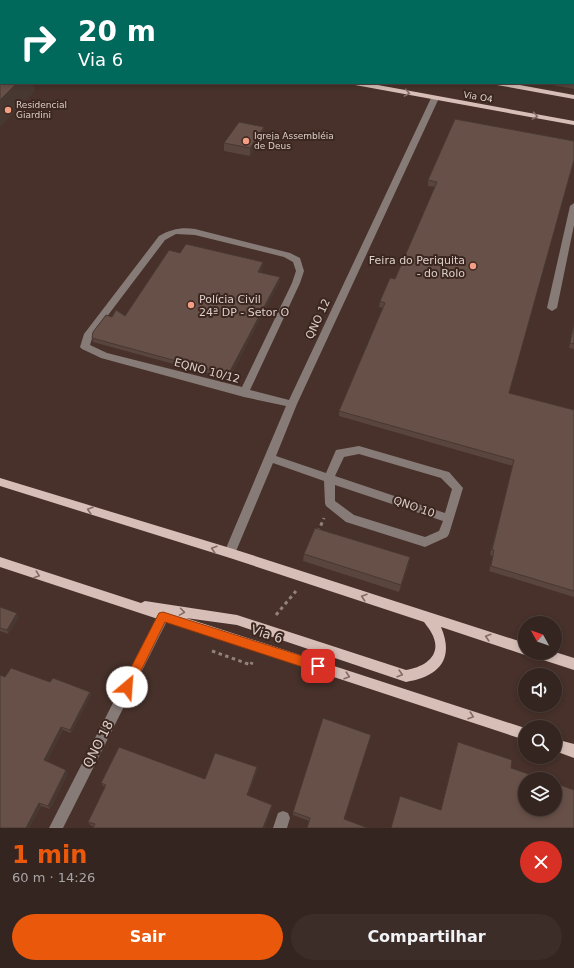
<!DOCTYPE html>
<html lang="pt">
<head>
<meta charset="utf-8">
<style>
  body { margin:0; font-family:"DejaVu Sans",sans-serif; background:#3d2d29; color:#f1f3f6; height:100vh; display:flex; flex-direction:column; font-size:15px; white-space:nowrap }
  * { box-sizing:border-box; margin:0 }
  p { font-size:13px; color:#aaa5a5 }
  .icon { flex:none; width:22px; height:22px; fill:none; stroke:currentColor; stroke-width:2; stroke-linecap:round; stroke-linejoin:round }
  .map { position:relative; height:828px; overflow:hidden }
  .drawer { display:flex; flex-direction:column; background:#352520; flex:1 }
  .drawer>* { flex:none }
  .hud { position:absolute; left:0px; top:0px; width:574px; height:84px; box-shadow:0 2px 6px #0003,0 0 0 1px #4f423e; background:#00695c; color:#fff; overflow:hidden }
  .needle { width:26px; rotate:310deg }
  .tools { position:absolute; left:518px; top:616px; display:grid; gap:8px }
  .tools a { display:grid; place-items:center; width:44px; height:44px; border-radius:50%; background:#352520; box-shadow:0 2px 6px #0003,0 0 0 1px #4f423e; font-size:20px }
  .pin { position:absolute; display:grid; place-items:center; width:34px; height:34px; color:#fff; margin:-17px; border-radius:8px; box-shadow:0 2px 6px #0006 }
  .me { position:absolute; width:44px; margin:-22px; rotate:27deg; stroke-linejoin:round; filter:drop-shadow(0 0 3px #0008) }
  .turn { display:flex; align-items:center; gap:14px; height:84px; padding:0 12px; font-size:18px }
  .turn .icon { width:52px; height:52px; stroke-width:2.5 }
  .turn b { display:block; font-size:28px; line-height:34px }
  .round { display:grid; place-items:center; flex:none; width:42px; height:42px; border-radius:21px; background:#3d2d29 }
  .headline { display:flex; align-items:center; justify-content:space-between; height:68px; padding:0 12px }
  h1 { font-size:24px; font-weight:700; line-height:30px; color:#ea580c }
  .action { display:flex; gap:8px; margin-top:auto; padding:8px 12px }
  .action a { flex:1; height:46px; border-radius:24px; background:#ea580c; color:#fff; font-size:16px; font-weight:700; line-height:46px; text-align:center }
  .action a+a { background:#3d2d29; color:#f1f3f6 }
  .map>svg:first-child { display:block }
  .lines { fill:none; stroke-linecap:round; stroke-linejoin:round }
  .path { stroke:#93817b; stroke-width:3; stroke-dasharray:3.5 3.5; stroke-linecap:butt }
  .minor { fill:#877b78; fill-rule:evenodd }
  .major { fill:#d7bfb7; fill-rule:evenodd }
  .wall { fill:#59453e }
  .shaded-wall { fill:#483832 }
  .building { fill:#675048; stroke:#483832 }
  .oneway { stroke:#826b64 }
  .route { fill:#ea580c; stroke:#983908 }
  .poi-dot { fill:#f39f83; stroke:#3c2720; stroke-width:1.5 }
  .labels { text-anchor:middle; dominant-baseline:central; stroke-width:4; stroke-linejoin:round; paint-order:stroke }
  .far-street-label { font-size:9px; fill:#ddcfca; stroke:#3c2720 }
  .far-poi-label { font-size:9px; fill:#ddcfca; stroke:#3c2720; text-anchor:start }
  .poi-label { font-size:11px; fill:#ddcfca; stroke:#3c2720; text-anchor:end }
  .street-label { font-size:11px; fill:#ddcfca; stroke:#3c2720 }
  .near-street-label { font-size:13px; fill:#ddcfca; stroke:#3c2720 }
</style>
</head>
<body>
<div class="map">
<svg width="574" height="828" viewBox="0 0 574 828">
  <rect width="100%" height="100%" fill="#47312a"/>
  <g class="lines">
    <g class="path">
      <path d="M 318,532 L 324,518"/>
      <path d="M 276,615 L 296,591"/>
      <path d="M 212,651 L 251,665 L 252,662"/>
    </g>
    <g class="minor">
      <path d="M 291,0 L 300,0 L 299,1 Z"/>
      <rect x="0" y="45" width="1" height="4"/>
      <path d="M 432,96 L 439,98 L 297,404 L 276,456 L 326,473 L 336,450 L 359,446 L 445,471 L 449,472 L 463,488 L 449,534 L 447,537 L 425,547 L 346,522 L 326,506 L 325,503 L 324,481 L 273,463 L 234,556 L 230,558 L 226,556 L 224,553 L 286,406 L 244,397 L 101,358 L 82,349 L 80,347 L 84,334 L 159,236 C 171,229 182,227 195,229 L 290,253 L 300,258 L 304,271 L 300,283 L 250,390 L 289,400 ZM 176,234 L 195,235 L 284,257 L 293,262 L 296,271 L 292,283 L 242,387 L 107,353 L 90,345 L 93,335 L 165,240 ZM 359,454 L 441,478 L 452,489 L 445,513 L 335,476 L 344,457 ZM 335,485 L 443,521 L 439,531 L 425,537 L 354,515 L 335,501 Z"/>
      <path d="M 574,203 L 574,225 L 557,308 L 552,311 L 547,308 L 570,206 Z"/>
      <path d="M 163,612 L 167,613 L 169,617 L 167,621 L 63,828 L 49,828 L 159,613 Z"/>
      <path d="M 283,811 L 288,813 L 290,818 L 287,828 L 273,828 L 278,813 Z"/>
    </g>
    <g class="major">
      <rect x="2" y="0" width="6" height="1"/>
      <path d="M 34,0 L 44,0 L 45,1 L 35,1 Z"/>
      <rect x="0" y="14" width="1" height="4"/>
      <path d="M 351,83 L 367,83 L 574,121 L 574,125 L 355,85 Z"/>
      <path d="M 493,83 L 509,83 L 574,95 L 574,99 L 497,85 Z"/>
      <path d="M 0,478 L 230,548 L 525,643 L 525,653 L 529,653 L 525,655 L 441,627 C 455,660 438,677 406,682 L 237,625 L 186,618 L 525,728 L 525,740 L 0,567 L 0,557 L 141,603 L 145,601 L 237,615 L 406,670 C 426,667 444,654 431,632 C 429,628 426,625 424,622 L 230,558 L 0,486 Z"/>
      <path d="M 555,652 L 574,658 L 574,670 L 534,657 L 532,653 Z"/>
      <path d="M 555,739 L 574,744 L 574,758 L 555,751 Z"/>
    </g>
  </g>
  <g class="wall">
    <path d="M 94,0 L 282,0 L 281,1 L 100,1 Z"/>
    <path d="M 322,0 L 357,0 L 356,1 L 327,1 Z"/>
    <path d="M 574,0 L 574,89 L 542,83 L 573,83 L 573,1 Z"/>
    <path d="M 455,119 L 509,393 L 574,410 L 574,597 L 489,571 L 493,556 L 490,555 L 513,466 L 339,416 L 339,411 L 383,308 L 379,307 L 380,301 L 395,279 L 435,187 L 428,186 L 428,180 Z"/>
    <path d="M 264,127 L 264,135 L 250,156 L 224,151 L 224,143 Z"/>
    <path d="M 180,253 L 263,262 L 263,266 L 260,272 L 280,281 L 229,379 L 93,342 L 92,338 L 125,316 Z"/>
    <path d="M 574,324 L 574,349 L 569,348 Z"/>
    <path d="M 304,554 L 409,564 L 399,592 L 303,561 Z"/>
    <path d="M 0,607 L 19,617 L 8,634 L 0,631 Z"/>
    <path d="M 5,677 L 50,682 L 90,692 L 91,695 L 71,733 L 63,730 L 47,761 L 68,773 L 50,809 L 41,806 L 29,828 Z"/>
    <path d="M 370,738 L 344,819 L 309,821 L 293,815 L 293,812 Z"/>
    <path d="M 458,742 L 511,768 L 525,809 L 391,828 L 441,810 Z"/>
    <path d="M 257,771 L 248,795 L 272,808 L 94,827 L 90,825 L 88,822 L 105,787 L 103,786 L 101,783 L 205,779 Z"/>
  </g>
  <g class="shaded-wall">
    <path d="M 17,83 L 33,83 L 35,91 L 0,127 L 0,100 Z"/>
    <path d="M 264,127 L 264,135 L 250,156 L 250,148 Z"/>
    <path d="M 263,262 L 263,266 L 258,276 L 258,272 Z"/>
    <path d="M 280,277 L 280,281 L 229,379 L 228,375 Z"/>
    <path d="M 410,557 L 409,564 L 399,592 L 401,585 Z"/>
    <path d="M 17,613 L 19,617 L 8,634 L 7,630 Z"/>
    <path d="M 90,692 L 91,695 L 71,733 L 70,730 Z"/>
    <path d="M 61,727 L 63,730 L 46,763 L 44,760 Z"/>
    <path d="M 257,767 L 257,771 L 247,798 L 247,795 Z"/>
    <path d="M 66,770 L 68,773 L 50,809 L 48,806 Z"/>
    <path d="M 39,803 L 41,806 L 29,828 L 26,828 Z"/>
    <path d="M 272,805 L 272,808 L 265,828 L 263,828 Z"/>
  </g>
  <g class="building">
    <path d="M 126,0 L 278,0 L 277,1 L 127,1 L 128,0 Z"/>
    <path d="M 411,0 L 574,0 L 574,38 L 573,38 L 574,41 L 574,83 L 573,82 L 573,1 L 410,1 Z"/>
    <path d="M 0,63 L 1,64 L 1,83 L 17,83 L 0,100 Z"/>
    <path d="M 455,119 L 574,141 L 574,160 L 509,393 L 574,410 L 574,591 L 491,566 L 494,550 L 492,550 L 514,460 L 339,411 L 385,303 L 380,301 L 390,278 L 395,279 L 437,182 L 428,180 Z"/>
    <path d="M 239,122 L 264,127 L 250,148 L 224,143 Z"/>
    <path d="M 186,244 L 263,262 L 258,272 L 280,277 L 228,375 L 92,338 L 93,332 L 106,315 L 112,317 L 116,310 L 125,316 L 169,250 L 180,253 Z"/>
    <path d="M 574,324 L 574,344 L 570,343 Z"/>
    <path d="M 315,528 L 410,557 L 401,585 L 304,554 Z"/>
    <path d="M 0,607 L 17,613 L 7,630 L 0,628 Z"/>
    <path d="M 11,668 L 50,682 L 53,678 L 90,692 L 70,730 L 61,727 L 44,760 L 66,770 L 48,806 L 39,803 L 26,828 L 0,828 L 0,675 L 5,677 Z"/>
    <path d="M 323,718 L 371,735 L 344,819 L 368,828 L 307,828 L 310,818 L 293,812 Z"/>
    <path d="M 458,742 L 512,760 L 511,768 L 543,779 L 525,779 L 525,809 L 555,809 L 555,783 L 574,790 L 574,828 L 391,828 L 400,796 L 441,810 Z"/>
    <path d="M 119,747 L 205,779 L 215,753 L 257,767 L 247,795 L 272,805 L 263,828 L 93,828 L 95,824 L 88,822 L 106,785 L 101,783 Z"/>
  </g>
  <defs><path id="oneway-chevron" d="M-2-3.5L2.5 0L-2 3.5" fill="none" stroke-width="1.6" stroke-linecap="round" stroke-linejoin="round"/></defs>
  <g class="oneway">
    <use href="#oneway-chevron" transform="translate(407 93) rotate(11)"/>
    <use href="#oneway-chevron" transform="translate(535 116) rotate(10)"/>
    <use href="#oneway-chevron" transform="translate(90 510) rotate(-163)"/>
    <use href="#oneway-chevron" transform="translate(214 549) rotate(-163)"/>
    <use href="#oneway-chevron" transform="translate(37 575) rotate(19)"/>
    <use href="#oneway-chevron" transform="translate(364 597) rotate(-162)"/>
    <use href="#oneway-chevron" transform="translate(182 612) rotate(9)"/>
    <use href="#oneway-chevron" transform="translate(488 637) rotate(-163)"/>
    <use href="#oneway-chevron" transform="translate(400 674) rotate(16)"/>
    <use href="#oneway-chevron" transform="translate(347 676) rotate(18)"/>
    <use href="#oneway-chevron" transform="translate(471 716) rotate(19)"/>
  </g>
  <path class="route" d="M 163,612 L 318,661 L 322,663 L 323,666 L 322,670 L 318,672 L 165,622 L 131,691 L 127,693 L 123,691 L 121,687 L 123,683 L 159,613 Z"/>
  <g class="poi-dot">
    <circle cx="8" cy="110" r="4"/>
    <circle cx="246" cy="141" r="4"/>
    <circle cx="473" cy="266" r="4"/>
    <circle cx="191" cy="305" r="4"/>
  </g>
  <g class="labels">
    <g class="far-street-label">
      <text transform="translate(478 97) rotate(10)">Via O4</text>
    </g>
    <g class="far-poi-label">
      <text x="16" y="105">Residencial<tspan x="16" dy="10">Giardini</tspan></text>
      <text x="254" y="136">Igreja Assembléia<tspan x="254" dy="10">de Deus</tspan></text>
    </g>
    <g class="poi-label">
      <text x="465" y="260">Feira do Periquita<tspan x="465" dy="13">- do Rolo</tspan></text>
      <text x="199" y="299" text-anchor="start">Polícia Civil<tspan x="199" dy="13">24ª DP - Setor O</tspan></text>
    </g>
    <g class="street-label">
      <text transform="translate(318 319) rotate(-65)">QNO 12</text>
      <text transform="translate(207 371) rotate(15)">EQNO 10/12</text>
      <text transform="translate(414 507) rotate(19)">QNO 10</text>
    </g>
    <g class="near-street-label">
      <text transform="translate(267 634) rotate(18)">Via 6</text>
      <text transform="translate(98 744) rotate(-63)">QNO 18</text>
    </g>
  </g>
</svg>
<div class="tools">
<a><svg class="needle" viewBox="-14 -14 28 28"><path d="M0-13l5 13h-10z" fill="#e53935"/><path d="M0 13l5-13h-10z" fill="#aaa5a5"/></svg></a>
<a><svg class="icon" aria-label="sound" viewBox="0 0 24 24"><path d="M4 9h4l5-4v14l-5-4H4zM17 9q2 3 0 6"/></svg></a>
<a><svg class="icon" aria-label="search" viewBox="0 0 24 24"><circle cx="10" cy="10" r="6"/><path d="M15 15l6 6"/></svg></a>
<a><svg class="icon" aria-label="layers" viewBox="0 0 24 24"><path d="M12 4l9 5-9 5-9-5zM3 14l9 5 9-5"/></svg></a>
</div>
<div class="pin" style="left:318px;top:666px;background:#d93025"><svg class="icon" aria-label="arrive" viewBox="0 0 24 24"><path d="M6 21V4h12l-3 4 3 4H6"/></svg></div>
<svg class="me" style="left:127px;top:687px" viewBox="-20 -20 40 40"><circle r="19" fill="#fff"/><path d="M0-13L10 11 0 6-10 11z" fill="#ea580c"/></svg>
<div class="hud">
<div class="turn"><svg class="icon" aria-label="right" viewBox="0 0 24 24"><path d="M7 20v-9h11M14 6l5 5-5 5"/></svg><div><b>20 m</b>Via 6</div></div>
</div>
</div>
<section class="drawer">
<div class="headline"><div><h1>1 min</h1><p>60 m · 14:26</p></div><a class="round" style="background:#d93025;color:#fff"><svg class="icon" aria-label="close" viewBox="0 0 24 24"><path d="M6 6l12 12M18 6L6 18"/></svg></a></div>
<div class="action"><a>Sair</a><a>Compartilhar</a></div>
</section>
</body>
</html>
